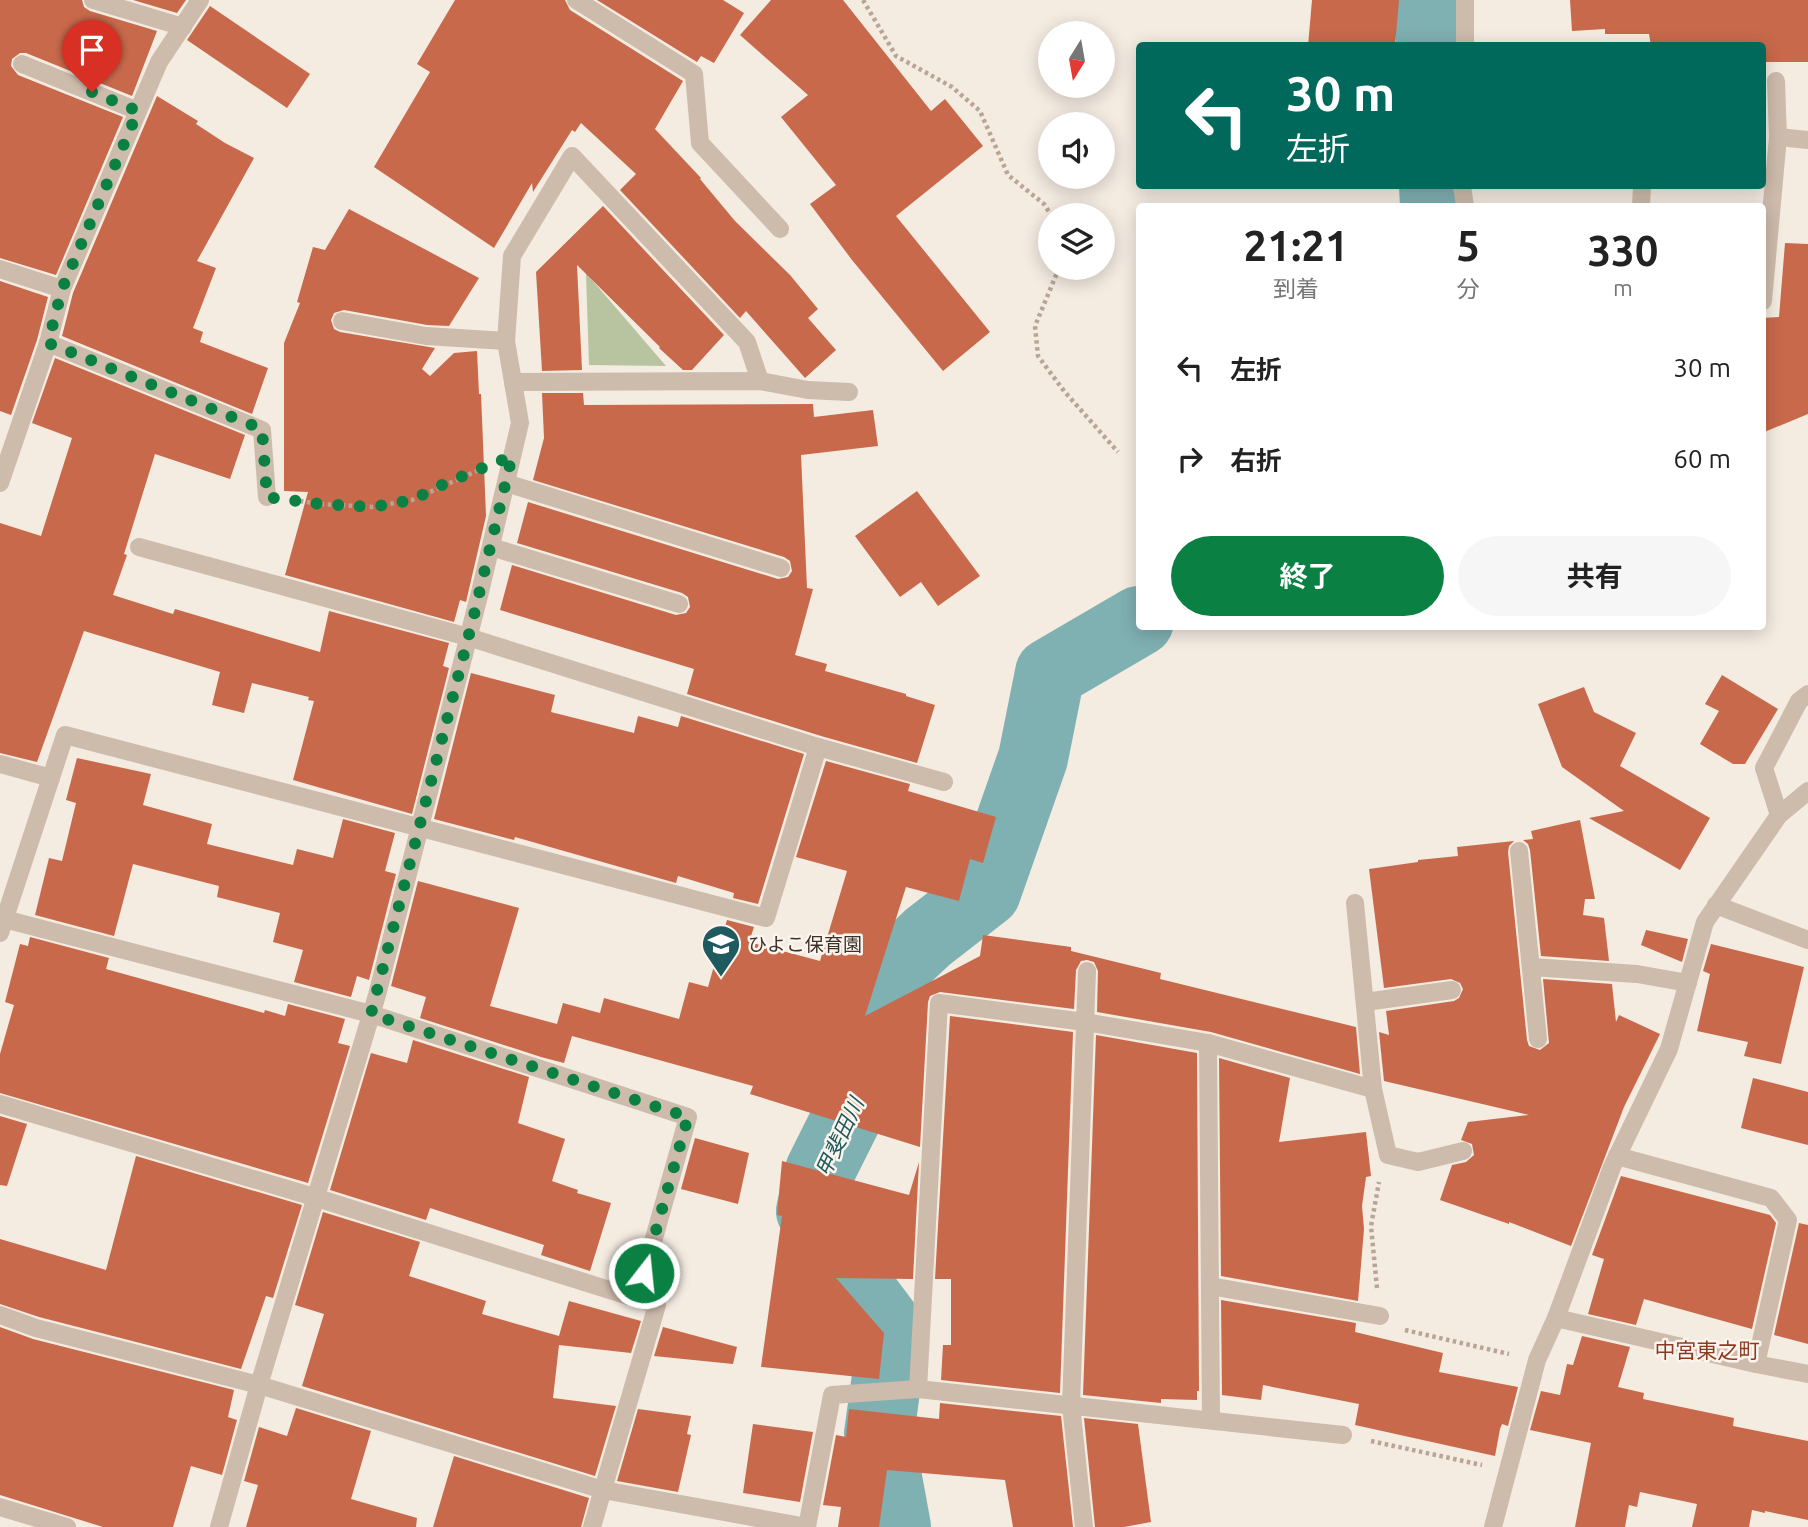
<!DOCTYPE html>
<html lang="ja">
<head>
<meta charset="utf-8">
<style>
  body { margin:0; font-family:Ubuntu,"Noto Sans JP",sans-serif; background:#f6f6f6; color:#222; height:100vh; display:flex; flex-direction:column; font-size:26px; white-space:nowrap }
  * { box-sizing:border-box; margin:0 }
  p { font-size:23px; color:#767676 }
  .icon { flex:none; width:38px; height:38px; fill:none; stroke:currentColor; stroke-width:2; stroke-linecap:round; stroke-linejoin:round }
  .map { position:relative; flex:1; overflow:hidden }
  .details { position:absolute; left:1136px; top:203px; width:630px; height:427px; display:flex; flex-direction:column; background:#fff; border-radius:7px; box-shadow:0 4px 18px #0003 }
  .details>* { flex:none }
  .top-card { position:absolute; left:1136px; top:42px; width:630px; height:147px; border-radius:7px; box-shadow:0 4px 18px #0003; background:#00695c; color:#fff; overflow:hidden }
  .needle { width:46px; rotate:191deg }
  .controls { position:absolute; left:1038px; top:21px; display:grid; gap:14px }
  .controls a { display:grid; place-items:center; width:77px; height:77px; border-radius:50%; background:#fff; box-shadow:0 4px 18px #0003; font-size:35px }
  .pin { position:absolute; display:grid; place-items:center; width:60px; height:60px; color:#fff; margin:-72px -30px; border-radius:50% 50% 50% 0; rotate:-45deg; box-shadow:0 0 7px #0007 }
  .pin .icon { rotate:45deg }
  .me { position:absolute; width:77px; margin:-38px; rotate:16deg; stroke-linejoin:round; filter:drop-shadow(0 0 5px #0008) }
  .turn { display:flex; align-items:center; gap:24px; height:147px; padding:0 35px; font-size:32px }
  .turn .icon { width:91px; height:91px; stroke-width:2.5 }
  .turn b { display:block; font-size:49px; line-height:60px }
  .eta { display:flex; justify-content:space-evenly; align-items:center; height:119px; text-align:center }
  .eta b { font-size:42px; font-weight:700; line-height:49px }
  .primary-button { display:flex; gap:14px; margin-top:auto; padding:14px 35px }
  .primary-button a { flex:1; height:80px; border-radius:42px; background:#0b8043; color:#fff; font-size:28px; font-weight:700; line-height:80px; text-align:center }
  .primary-button a+a { background:#f6f6f6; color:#222 }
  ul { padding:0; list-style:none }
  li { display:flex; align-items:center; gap:21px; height:91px; padding:0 35px }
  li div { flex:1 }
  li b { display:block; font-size:26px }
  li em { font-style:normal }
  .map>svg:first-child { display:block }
  .green { fill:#b8c4a0 }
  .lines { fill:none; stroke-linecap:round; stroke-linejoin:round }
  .river { stroke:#7fb0b2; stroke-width:70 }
  .building { fill:#c8694b }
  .path { stroke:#b9a596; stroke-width:4.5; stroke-dasharray:3.5 3.5; stroke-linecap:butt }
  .service { stroke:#cdbbac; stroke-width:18 }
  .minor { stroke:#cdbbac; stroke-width:18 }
  .route { stroke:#0b8043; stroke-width:12; stroke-dasharray:0 21.6 }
  .labels { text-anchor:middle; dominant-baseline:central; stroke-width:5; stroke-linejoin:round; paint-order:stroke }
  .poi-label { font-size:19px; fill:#3b302b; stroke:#fbf5ee; text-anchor:start }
  .water-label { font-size:21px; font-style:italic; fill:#1f5a5e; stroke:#fbf5ee }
  .neighbourhood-label { font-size:21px; fill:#8c3b22; stroke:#fbf5ee }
</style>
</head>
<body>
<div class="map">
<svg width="1808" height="1527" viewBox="0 0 1808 1527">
  <rect width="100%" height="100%" fill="#f4ebe1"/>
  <path class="green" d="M 586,273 L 666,366 L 589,365 Z"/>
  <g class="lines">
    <g class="river">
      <path d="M 1430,0 L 1431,46"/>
      <path d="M 1434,186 L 1435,206"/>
      <path d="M 896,1527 L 879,1434 L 893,1333 L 830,1249 L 811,1211 L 820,1171 L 862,1087 L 865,1032 L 881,981 L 928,937 L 986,892 L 1033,758 L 1050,673 L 1139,621"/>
    </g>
  </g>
  <g class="building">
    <path d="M 0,0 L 82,0 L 84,7 L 90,11 L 157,31 L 132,96 L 26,53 L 20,53 L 12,59 L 11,66 L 18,75 L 123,117 L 56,275 L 0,258 Z"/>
    <path d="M 133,0 L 186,0 L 177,13 Z"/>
    <path d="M 455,0 L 565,0 L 570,10 L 683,81 L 655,129 L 701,178 L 700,179 L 735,221 L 790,275 L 818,309 L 808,318 L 836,350 L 805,378 L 746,311 L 740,318 L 620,190 L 636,174 L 581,123 L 575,132 L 572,130 L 533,192 L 532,183 L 494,248 L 374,167 L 430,72 L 417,64 Z"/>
    <path d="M 597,0 L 723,0 L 744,13 L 714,63 L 701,56 L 697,62 Z"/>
    <path d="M 771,0 L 843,0 L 931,111 L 945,99 L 983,146 L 896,216 L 990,332 L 943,371 L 852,260 L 810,204 L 836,185 L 781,117 L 808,95 L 740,35 Z"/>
    <path d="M 1312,0 L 1399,0 L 1395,46 L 1308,46 Z"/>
    <path d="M 1570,0 L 1808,0 L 1808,62 L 1762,62 L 1762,46 L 1651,46 L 1649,34 L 1605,34 L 1605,29 L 1572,31 Z"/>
    <path d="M 210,6 L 310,74 L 287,108 L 187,40 Z"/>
    <path d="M 157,96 L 198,121 L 196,124 L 225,143 L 254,158 L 197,261 L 216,268 L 193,328 L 203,332 L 200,342 L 268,368 L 252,414 L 62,336 L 73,293 Z"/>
    <path d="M 603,206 L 724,335 L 692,370 L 683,370 L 659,348 L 660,347 L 577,265 L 582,370 L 542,371 L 536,272 Z"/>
    <path d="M 349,209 L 479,278 L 449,326 L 427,325 L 344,310 L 334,313 L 331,320 L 334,329 L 340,332 L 435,348 L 422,369 L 430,376 L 454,353 L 477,351 L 479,394 L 481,394 L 486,516 L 466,602 L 460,600 L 454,622 L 285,575 L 308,492 L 284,491 L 284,343 L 300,303 L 297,302 L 313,247 L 325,250 Z"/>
    <path d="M 1785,243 L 1808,244 L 1808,414 L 1762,433 L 1762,318 L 1779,317 Z"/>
    <path d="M 0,281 L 48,297 L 37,340 L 11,415 L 0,411 Z"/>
    <path d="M 55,358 L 245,435 L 230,479 L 155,454 L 124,554 L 127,555 L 113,595 L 173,614 L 175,609 L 320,652 L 329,611 L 449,643 L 443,666 L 449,668 L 412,814 L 293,780 L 314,701 L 308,700 L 309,697 L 252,683 L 244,713 L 212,705 L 220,672 L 84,631 L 37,762 L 0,753 L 0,523 L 41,536 L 72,438 L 32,423 Z"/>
    <path d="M 542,393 L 583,393 L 584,405 L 813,404 L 814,417 L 873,410 L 878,446 L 801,455 L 807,588 L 813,589 L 795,655 L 827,664 L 825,671 L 906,694 L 906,696 L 935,705 L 917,763 L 821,736 L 687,694 L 694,669 L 500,610 L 512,565 L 676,615 L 686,613 L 690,607 L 688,597 L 682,593 L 517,543 L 528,502 L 778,579 L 788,577 L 792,571 L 790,561 L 784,557 L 533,480 L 544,438 Z"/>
    <path d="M 917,491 L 980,576 L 938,606 L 921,582 L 900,597 L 855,536 Z"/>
    <path d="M 471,673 L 555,695 L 551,712 L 634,733 L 638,716 L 678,727 L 681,716 L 804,754 L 758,904 L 733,898 L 734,893 L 678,876 L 676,883 L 515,837 L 514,840 L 434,819 Z"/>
    <path d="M 1722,675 L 1778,709 L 1745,764 L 1733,764 L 1700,744 L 1719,711 L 1705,704 Z"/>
    <path d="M 1584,687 L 1594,712 L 1636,733 L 1620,766 L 1710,818 L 1680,870 L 1589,818 L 1624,811 L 1562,767 L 1538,704 Z"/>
    <path d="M 77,758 L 151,774 L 143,805 L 212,824 L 207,844 L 293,865 L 297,849 L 333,858 L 343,819 L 395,833 L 385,871 L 396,874 L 369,980 L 357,976 L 351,997 L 294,982 L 303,950 L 273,942 L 280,913 L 217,897 L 219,886 L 133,864 L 114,936 L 35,915 L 49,858 L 62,861 L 76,803 L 66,800 Z"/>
    <path d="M 826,761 L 910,784 L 908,791 L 996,817 L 983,863 L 970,859 L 959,901 L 906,887 L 865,1016 L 980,956 L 983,935 L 1071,947 L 1071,951 L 1161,973 L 1160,979 L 1356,1027 L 1360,1074 L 1211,1032 L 1097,1012 L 1098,971 L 1094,962 L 1087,960 L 1081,961 L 1076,970 L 1074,1009 L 940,992 L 930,996 L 928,1002 L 920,1147 L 750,1094 L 753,1086 L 572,1036 L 564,1063 L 541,1057 L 420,1018 L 426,997 L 391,986 L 418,881 L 519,908 L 490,1006 L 557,1024 L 563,1003 L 600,1013 L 604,998 L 679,1019 L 689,982 L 708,987 L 727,920 L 754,927 L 749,942 L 820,961 L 847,871 L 796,857 Z"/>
    <path d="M 1580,820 L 1595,899 L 1585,899 L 1583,915 L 1604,918 L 1609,961 L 1541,956 L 1530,850 L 1528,844 L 1523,840 L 1533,839 L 1531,831 Z"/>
    <path d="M 1514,841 L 1509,846 L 1508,852 L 1527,1040 L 1529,1046 L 1540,1050 L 1549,1043 L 1543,979 L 1612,984 L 1616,1022 L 1619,1015 L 1660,1034 L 1624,1107 L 1571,1246 L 1509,1222 L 1509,1224 L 1440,1200 L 1452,1165 L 1466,1162 L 1474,1155 L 1472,1144 L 1461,1140 L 1468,1122 L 1529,1115 L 1384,1081 L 1379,1032 L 1389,1035 L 1386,1011 L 1454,1001 L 1459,998 L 1463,989 L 1460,983 L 1451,979 L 1384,988 L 1369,869 L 1418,862 L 1418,860 L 1458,856 L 1457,847 Z"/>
    <path d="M 1646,930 L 1688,939 L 1682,962 L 1641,945 Z"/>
    <path d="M 30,937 L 109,958 L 106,969 L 264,1013 L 265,1010 L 285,1016 L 288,1004 L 345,1019 L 338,1043 L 350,1046 L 308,1183 L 0,1093 L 0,1054 L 14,1005 L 5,1002 L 20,944 L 28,946 Z"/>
    <path d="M 1711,944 L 1804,967 L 1781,1064 L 1744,1056 L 1748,1042 L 1697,1031 L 1710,974 L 1703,971 Z"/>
    <path d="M 950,1016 L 1073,1032 L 1060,1393 L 941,1380 L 943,1345 L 951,1345 L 951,1279 L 935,1279 Z"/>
    <path d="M 1096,1035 L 1197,1053 L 1199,1391 L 1197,1391 L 1197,1400 L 1161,1399 L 1161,1403 L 1083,1395 Z"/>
    <path d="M 413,1040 L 529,1077 L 518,1123 L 565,1139 L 552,1181 L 578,1190 L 577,1193 L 611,1203 L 590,1271 L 541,1255 L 544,1245 L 430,1208 L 426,1220 L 330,1190 L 371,1053 L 407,1063 Z"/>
    <path d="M 1219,1058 L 1290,1078 L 1279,1142 L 1366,1132 L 1371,1176 L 1366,1177 L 1362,1206 L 1364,1229 L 1358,1301 L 1221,1276 Z"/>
    <path d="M 1753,1078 L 1808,1092 L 1808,1145 L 1741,1128 Z"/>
    <path d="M 0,1116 L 27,1124 L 7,1186 L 0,1185 Z"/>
    <path d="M 695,1138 L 749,1153 L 738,1204 L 681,1189 Z"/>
    <path d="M 136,1156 L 302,1205 L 273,1298 L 266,1296 L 241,1369 L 39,1317 L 0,1304 L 0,1239 L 106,1270 Z"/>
    <path d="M 782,1161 L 909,1195 L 919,1162 L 913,1279 L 836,1278 L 884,1333 L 879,1379 L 761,1367 L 782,1216 L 777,1215 Z"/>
    <path d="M 1621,1176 L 1770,1215 L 1776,1223 L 1752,1329 L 1644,1299 L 1636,1325 L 1588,1314 L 1604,1259 L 1592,1255 Z"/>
    <path d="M 323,1212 L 420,1242 L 409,1276 L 486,1301 L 482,1314 L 559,1336 L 569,1301 L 641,1321 L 631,1353 L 559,1345 L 553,1398 L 616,1406 L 595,1476 L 302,1386 L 324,1314 L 295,1305 Z"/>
    <path d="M 1799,1223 L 1808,1225 L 1808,1344 L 1774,1335 Z"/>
    <path d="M 1221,1300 L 1356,1323 L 1355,1332 L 1443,1353 L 1439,1372 L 1518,1387 L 1508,1426 L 1502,1424 L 1500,1429 L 1495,1456 L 1355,1425 L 1359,1404 L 1263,1385 L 1261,1400 L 1222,1395 Z"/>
    <path d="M 0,1327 L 33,1339 L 234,1390 L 228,1417 L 237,1420 L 222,1475 L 191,1466 L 173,1527 L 103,1527 L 0,1495 Z"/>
    <path d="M 663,1327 L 737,1347 L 733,1364 L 654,1356 Z"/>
    <path d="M 1582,1336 L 1630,1347 L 1618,1387 L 1644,1393 L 1643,1399 L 1734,1418 L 1733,1426 L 1808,1441 L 1808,1520 L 1765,1511 L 1765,1513 L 1752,1510 L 1749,1527 L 1692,1527 L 1697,1504 L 1640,1492 L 1637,1507 L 1629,1505 L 1625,1527 L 1575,1527 L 1591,1443 L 1530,1430 L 1541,1391 L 1560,1395 L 1567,1364 L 1573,1365 Z"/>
    <path d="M 940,1403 L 1061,1416 L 1073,1527 L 1013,1527 L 1005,1480 L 887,1470 L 879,1527 L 838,1527 L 841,1507 L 823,1505 L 836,1435 L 846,1437 L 849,1409 L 939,1419 Z"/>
    <path d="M 296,1408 L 371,1431 L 351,1499 L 417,1518 L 416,1527 L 246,1527 L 258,1485 L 244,1481 L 259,1427 L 287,1436 Z"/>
    <path d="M 638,1409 L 691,1416 L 687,1434 L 691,1435 L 678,1492 L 617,1481 Z"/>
    <path d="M 1084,1418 L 1138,1424 L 1151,1522 L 1124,1527 L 1095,1527 Z"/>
    <path d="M 753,1424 L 813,1432 L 800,1502 L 743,1493 Z"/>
    <path d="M 454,1456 L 589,1498 L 581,1527 L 433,1527 Z"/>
  </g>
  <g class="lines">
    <g class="path">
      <path d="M 863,0 L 896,56 L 952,87 L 980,111 L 1008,175 L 1044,204 L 1051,215"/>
      <path d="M 1059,268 L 1035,326 L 1038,356 L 1064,391 L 1118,452"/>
      <path d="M 293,500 L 320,504 L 373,507 L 412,500 L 479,470"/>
      <path d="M 1377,1288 L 1371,1226 L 1379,1182"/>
      <path d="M 1405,1330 L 1509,1354"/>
      <path d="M 1371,1441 L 1482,1465"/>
    </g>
    <g class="service">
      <path d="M 1465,0 L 1465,46"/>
      <path d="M 22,64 L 138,111"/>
      <path d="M 1778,137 L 1808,140"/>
      <path d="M 1462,186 L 1465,206"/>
      <path d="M 1641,206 L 1642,186"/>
      <path d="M 1763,301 L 1778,137 L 1776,81"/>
      <path d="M 342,321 L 426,336 L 506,341"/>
      <path d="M 48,343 L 262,430 L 267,497"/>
      <path d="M 506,483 L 781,568"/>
      <path d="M 491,547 L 679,604"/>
      <path d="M 0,764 L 51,778"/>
      <path d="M 1779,815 L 1764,768 L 1799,701 L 1808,694"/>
      <path d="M 1519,851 L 1538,1039"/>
      <path d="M 1355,903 L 1373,1089 L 1388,1155 L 1418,1162 L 1463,1151"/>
      <path d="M 1531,967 L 1637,974 L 1688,983"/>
      <path d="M 1365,1002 L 1452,990"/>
      <path d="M 1617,1156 L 1771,1198 L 1788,1220 L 1756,1364"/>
    </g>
    <g class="minor">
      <path d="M 93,0 L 183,27"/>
      <path d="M 576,0 L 694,74 L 700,143 L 780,229"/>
      <path d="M 0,269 L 62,289"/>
      <path d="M 760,381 L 747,342 L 572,156 L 512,256 L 506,341 L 520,423 L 480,592 L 377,995 L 259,1385 L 603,1490 L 807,1527 L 832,1395 L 918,1389 L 1343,1435"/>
      <path d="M 513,382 L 760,381 L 808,390 L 849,392"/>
      <path d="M 0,483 L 48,343 L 62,289 L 159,62 L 200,0"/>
      <path d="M 139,547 L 468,637 L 818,747 L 944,782"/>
      <path d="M 1716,905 L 1808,940"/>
      <path d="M 0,918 L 371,1014 L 688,1117 L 637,1299"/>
      <path d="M 0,933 L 65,735 L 766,918 L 818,747"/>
      <path d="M 1208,1043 L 1211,1420"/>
      <path d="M 0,1104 L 314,1197 L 657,1305 L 592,1527"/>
      <path d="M 1210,1286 L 1380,1316"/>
      <path d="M 0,1315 L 36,1328 L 259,1385 L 219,1527"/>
      <path d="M 1556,1318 L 1756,1364 L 1808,1374"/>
      <path d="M 918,1389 L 939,1003 L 1085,1022 L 1208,1043 L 1373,1089"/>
      <path d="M 0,1507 L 67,1527"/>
      <path d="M 1084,1527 L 1071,1405 L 1087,971"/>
      <path d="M 1493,1527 L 1537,1360 L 1556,1318 L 1612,1167 L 1669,1049 L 1705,922 L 1779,815 L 1808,791"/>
    </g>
  </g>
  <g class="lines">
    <path class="route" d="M 92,92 L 138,111 L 62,289 L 48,343 L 262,429 L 267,497 L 320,504 L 373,507 L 412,500 L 446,483 L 512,456 L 474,615 L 371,1014 L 688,1117 L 644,1273"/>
  </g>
  <defs>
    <g id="school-pin" transform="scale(2.0125)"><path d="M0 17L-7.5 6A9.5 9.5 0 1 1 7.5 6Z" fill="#1f5a5e" stroke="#fbf5ee"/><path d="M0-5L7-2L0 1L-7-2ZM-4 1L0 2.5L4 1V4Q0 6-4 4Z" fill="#fff"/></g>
  </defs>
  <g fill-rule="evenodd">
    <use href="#school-pin" x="721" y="944"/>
  </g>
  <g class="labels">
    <g class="poi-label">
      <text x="748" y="944">ひよこ保育園</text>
    </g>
    <g class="water-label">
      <text transform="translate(839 1137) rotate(-65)">甲斐田川</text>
    </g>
    <g class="neighbourhood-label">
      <text x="1707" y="1350">中宮東之町</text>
    </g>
  </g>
</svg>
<div class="controls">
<a><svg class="needle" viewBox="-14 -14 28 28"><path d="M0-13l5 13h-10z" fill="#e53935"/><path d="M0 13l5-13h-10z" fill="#767676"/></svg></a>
<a><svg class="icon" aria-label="sound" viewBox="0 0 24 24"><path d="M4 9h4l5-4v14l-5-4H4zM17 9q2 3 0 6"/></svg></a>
<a><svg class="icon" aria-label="layers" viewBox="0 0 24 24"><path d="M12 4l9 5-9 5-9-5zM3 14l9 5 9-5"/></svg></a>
</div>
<div class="pin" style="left:92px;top:92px;background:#d93025"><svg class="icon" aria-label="arrive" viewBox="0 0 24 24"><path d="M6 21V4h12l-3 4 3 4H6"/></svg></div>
<svg class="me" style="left:644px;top:1273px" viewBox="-20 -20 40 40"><circle r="17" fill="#0b8043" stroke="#fff" stroke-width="3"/><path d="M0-11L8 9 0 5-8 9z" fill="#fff"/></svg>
<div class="top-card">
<div class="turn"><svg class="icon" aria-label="left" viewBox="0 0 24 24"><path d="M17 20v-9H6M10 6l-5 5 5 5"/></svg><div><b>30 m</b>左折</div></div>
</div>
<section class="details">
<div class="eta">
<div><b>21:21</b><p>到着</p></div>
<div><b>5</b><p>分</p></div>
<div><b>330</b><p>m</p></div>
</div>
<ul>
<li><svg class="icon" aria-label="left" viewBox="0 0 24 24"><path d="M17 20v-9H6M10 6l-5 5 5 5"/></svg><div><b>左折</b></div><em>30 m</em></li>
<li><svg class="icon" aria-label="right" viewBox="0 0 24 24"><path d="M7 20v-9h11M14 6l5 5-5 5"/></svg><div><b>右折</b></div><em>60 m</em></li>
</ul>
<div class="primary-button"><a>終了</a><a>共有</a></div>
</section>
</div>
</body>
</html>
